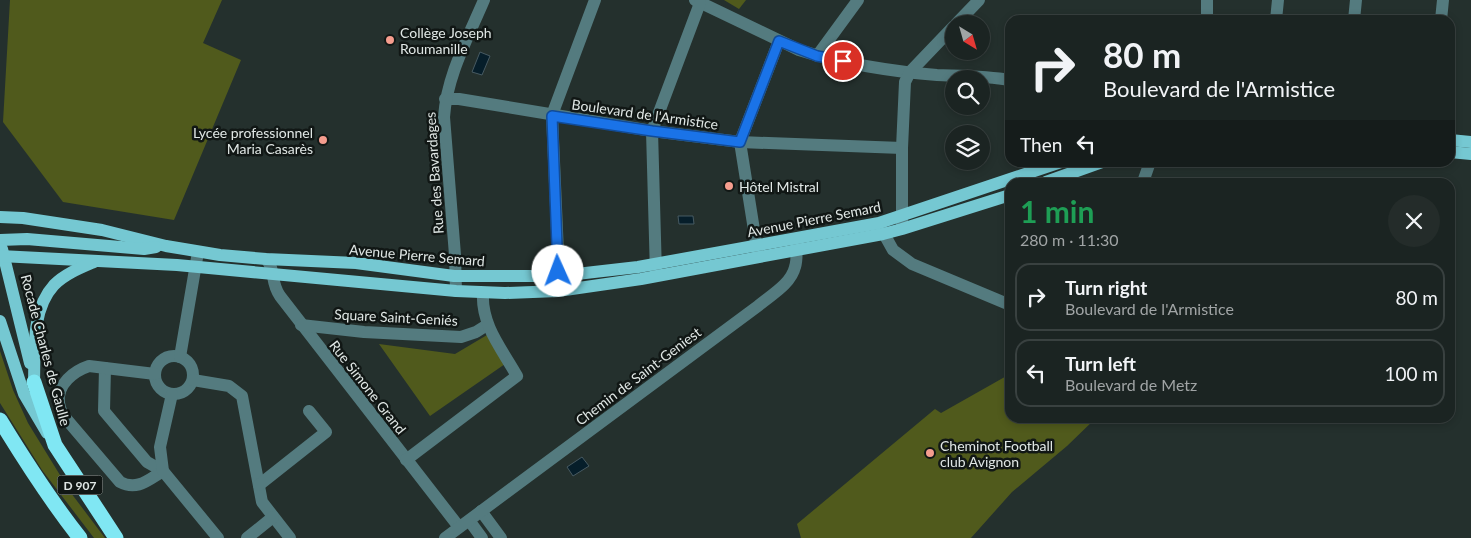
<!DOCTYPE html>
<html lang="en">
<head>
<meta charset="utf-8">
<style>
  body { margin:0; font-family:Lato,sans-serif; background:#242c2a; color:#f1f3f6; height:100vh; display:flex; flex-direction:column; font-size:19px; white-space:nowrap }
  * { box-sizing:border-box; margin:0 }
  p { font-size:16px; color:#a0a4a5 }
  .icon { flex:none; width:28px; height:28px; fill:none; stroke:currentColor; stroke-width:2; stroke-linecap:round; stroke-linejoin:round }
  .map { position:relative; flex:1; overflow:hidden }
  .drawer { position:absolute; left:1005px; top:178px; width:450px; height:245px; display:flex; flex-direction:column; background:#1b2422; border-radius:15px; box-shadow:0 2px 8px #0003,0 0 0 1px #394140 }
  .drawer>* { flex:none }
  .guide { position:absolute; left:1005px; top:15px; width:450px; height:152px; border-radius:15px; box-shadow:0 2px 8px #0003,0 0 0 1px #394140; background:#1b2422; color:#f1f3f6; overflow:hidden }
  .needle { width:32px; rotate:143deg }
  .fabs { position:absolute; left:945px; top:15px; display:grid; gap:10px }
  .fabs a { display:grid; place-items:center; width:45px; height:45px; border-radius:50%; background:#1b2422; box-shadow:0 2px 8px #0003,0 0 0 1px #394140; font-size:25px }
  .pin { position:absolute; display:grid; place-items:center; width:42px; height:42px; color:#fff; margin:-21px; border:2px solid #fff; border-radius:50%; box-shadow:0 1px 5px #0007 }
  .me { position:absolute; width:55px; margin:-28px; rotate:358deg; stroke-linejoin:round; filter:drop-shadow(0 0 4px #0008) }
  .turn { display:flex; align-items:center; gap:18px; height:105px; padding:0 15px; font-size:22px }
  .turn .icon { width:65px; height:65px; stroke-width:2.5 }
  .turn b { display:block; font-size:35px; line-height:42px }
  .then { display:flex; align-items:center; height:48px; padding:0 15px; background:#0003; gap:10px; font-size:19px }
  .round { display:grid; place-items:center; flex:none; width:52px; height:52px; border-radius:26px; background:#242c2a }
  .overview { display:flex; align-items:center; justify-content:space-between; height:85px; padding:0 15px }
  h1 { font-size:30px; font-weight:700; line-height:38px; color:#1e9e55 }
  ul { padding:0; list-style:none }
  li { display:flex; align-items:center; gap:15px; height:68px; margin:0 10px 8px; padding:0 5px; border:2px solid #394140; border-radius:15px }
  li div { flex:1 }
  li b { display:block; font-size:19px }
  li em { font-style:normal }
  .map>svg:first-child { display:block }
  .green { fill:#505a1c }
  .water { fill:#061e2a; stroke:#475a62 }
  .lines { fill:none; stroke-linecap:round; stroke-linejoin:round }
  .minor { stroke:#547b7f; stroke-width:12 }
  .major { stroke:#75c8d2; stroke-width:12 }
  .highway { stroke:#80e7f3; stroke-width:15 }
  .route-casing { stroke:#114b97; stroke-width:12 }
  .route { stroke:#1a73e8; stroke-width:9 }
  .poi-dot { fill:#f59d8e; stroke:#111715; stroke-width:2 }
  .labels { text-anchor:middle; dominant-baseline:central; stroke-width:5; stroke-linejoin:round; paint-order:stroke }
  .shield { fill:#111715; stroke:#a2a9a7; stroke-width:1 }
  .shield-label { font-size:12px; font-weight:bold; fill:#e0e7e5 }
  .poi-label { font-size:14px; fill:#e0e7e5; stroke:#111715; text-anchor:start }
  .street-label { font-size:14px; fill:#e0e7e5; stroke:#111715 }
</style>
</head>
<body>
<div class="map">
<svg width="1471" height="538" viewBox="0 0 1471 538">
  <rect width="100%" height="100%" fill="#24302d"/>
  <g class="green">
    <path d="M 10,0 L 222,0 L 203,43 L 241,60 L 174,220 L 63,202 L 3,122 Z"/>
    <path d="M 724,0 L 746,0 L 739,9 Z"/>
    <path d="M 487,335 L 505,364 L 430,416 L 379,344 L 455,354 Z"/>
    <path d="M 0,351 L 13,390 L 28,423 L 71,493 L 105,538 L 94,538 L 42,470 L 0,403 Z"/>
    <path d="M 1010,374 L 1010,418 L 1096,418 L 1067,446 L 1012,492 L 971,538 L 801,538 L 797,524 L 935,409 L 941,413 Z"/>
  </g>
  <g class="water">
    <path d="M 480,52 L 490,56 L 482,75 L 472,72 Z"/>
    <path d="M 678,216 L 693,216 L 694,224 L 679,224 Z"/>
    <path d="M 582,457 L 589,466 L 573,476 L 567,467 Z"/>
  </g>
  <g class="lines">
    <g class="minor">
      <path d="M 695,0 L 799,50 C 839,63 895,72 937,75 C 961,76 986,76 1010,80"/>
      <path d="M 1207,20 L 1207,0"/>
      <path d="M 1276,20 L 1278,0"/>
      <path d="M 1354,20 L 1356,0"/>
      <path d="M 1441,20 L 1443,0"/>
      <path d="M 956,24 L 979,0"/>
      <path d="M 817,56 L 858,0"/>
      <path d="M 445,99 L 459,99 L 652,131 L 740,142 L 902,148"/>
      <path d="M 1143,182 L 1150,162"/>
      <path d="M 902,224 L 902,148 L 905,82 L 910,72 L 954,26"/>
      <path d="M 879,225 L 893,250 L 912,264 L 1010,305"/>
      <path d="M 758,255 L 740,142 L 779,41"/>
      <path d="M 266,259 C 276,270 270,282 280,296 L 459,527"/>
      <path d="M 656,274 L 652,131 L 700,3"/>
      <path d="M 559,276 L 552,115 L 595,0"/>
      <path d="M 456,291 L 455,255 L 444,117 C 447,75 468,38 484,0"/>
      <path d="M 301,325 L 364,332 L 461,337 L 476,332 L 487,325"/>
      <circle cx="174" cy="375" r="19"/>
      <path d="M 180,357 L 198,252"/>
      <path d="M 105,368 L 104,411 L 147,462 L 163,471"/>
      <path d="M 155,374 L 89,366 C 74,371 57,384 59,402 C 59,405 61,410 62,414 L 120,482 C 137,491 148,480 163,471"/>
      <path d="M 193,380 L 229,386 L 242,396 L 262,502 L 290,538"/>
      <path d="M 172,394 L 160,447 L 163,471 L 218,538"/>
      <path d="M 406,460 L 517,376 C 502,349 481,325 483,293"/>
      <path d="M 259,485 L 326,432 L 309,411"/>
      <path d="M 481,511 L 501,538"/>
      <path d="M 471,523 L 482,538"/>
      <path d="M 247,538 L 273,517"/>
      <path d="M 445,538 L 758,306 C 771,295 791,284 795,267 C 798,258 796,248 796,239"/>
    </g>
    <g class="major">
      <path d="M 1450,140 L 1471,142"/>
      <path d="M 1450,152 L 1471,154"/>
      <path d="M 1046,182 L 1102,162"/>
      <path d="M 0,217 L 23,218 L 102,230 L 166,246 L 220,255 L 266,259 L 356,263 L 454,276 L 559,276 L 638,267 L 879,223 L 1061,162"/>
      <path d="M 0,240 L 27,239 L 144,249 L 156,247"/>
      <path d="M 2,249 L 30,363"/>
      <path d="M 0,256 L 177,265 L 456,291 L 505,293 L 558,291 L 641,279 L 883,234 L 902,229 L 1010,195"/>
      <path d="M 0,321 L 24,394 L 47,433"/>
      <path d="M 34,382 C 35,351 31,310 54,285 C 65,274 80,268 94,262"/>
    </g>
    <g class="highway">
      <path d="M 34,382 L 55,445 L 116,538"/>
      <path d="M 0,420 C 25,461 50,500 80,538"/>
    </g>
  </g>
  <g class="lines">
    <g class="route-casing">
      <path id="route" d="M 558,271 L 552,116 L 652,131 L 740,142 L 779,41 L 817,56 L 843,61"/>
    </g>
    <use href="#route" class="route"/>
  </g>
  <g class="poi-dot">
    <circle cx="390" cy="40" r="5"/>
    <circle cx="323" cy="140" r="5"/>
    <circle cx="729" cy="186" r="5"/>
    <circle cx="930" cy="453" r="5"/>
  </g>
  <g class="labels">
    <rect class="shield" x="57.5" y="475.5" width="45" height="19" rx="4"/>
    <g class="shield-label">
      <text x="80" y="485">D 907</text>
    </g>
    <g class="poi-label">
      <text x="400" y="32">Collège Joseph<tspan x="400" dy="16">Roumanille</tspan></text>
      <text x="313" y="132" text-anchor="end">Lycée professionnel<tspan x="313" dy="16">Maria Casarès</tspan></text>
      <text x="739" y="186">Hôtel Mistral</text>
      <text x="940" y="445">Cheminot Football<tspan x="940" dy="16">club Avignon</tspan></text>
    </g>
    <g class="street-label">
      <text transform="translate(645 114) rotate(8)">Boulevard de l'Armistice</text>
      <text transform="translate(434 173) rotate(-94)">Rue des Bavardages</text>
      <text transform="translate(814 219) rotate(-11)">Avenue Pierre Semard</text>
      <text transform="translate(417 255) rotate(5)">Avenue Pierre Semard</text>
      <text transform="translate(396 317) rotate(3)">Square Saint-Geniés</text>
      <text transform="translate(46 350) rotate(75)">Rocade Charles de Gaulle</text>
      <text transform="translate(638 376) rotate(-37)">Chemin de Saint-Geniest</text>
      <text transform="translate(368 387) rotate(52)">Rue Simone Grand</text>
    </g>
  </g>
</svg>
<div class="fabs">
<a><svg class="needle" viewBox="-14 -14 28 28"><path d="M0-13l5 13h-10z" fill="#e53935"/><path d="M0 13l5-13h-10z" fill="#a0a4a5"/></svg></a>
<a><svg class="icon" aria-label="search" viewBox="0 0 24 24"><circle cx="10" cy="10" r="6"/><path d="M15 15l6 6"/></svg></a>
<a><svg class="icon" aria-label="layers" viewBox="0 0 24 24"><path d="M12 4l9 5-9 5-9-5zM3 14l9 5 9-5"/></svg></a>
</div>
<div class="pin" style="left:843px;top:61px;background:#d93025"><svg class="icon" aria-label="arrive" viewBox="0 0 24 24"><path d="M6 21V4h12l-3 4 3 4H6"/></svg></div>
<svg class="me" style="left:558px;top:271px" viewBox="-20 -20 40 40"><circle r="19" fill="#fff"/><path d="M0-13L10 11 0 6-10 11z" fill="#1a73e8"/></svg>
<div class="guide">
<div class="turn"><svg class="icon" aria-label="right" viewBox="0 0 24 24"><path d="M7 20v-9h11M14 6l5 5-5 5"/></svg><div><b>80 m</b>Boulevard de l'Armistice</div></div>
<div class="then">Then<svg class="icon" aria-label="left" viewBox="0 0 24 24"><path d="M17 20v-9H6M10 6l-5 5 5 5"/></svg></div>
</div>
<section class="drawer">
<div class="overview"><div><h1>1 min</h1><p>280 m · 11:30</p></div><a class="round"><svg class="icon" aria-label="close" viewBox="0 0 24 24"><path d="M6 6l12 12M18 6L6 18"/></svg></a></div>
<ul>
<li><svg class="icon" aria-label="right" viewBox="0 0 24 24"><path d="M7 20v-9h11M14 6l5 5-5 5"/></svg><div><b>Turn right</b><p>Boulevard de l'Armistice</p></div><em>80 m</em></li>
<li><svg class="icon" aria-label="left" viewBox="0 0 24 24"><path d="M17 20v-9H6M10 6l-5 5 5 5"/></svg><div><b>Turn left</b><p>Boulevard de Metz</p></div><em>100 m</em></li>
</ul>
</section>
</div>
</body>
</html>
